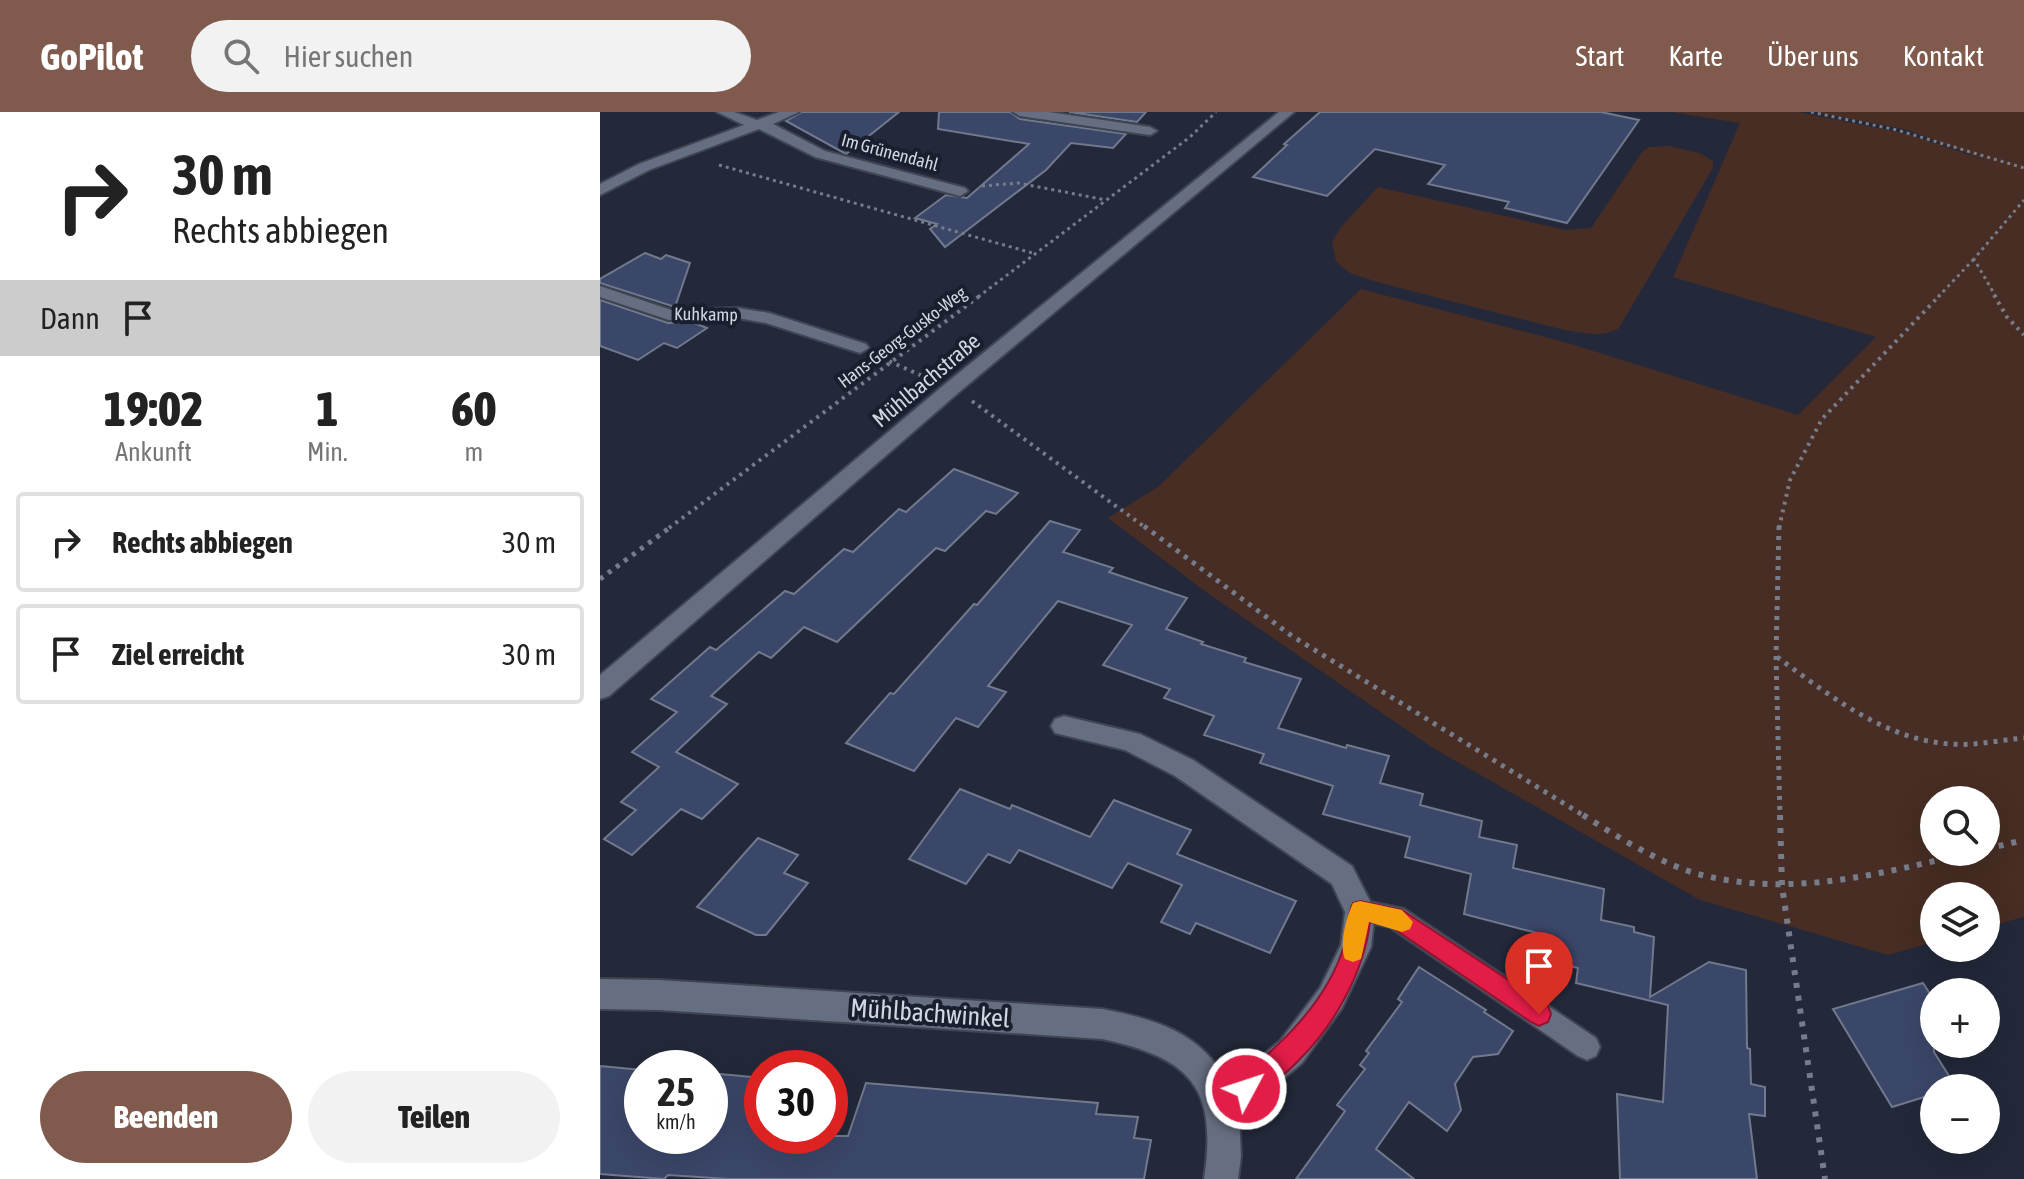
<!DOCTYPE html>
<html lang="de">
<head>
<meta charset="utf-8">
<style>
  body { margin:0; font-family:"Asap Condensed",sans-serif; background:#f2f2f2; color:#222; height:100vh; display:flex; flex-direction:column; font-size:30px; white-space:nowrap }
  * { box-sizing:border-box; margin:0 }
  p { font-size:26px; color:#767676 }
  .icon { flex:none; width:44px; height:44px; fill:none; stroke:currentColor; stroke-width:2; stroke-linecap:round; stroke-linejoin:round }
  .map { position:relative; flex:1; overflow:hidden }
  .sheet { display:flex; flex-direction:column; background:#fff; width:600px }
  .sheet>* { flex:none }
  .top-card { background:#fff; color:#222; overflow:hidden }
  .fabs { position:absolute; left:1320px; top:674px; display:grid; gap:16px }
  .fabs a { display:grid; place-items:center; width:80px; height:80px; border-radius:50%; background:#fff; box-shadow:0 8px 32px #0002; font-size:40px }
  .speed { position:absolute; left:24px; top:938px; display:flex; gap:16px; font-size:40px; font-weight:700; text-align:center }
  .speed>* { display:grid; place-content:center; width:104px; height:104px; border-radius:50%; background:#fff; box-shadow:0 8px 32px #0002; line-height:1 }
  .speed small { font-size:20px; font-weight:400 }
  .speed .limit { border:12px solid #d22; background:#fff; color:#111 }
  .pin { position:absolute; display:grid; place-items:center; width:68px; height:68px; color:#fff; margin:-82px -34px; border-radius:50% 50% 50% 0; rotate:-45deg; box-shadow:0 0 8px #0007 }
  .pin .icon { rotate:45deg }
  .me { position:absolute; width:88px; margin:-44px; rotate:50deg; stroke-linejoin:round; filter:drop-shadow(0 0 6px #0008) }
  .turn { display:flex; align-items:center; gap:28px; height:168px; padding:0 40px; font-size:36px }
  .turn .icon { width:104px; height:104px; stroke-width:2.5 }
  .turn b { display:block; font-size:56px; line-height:68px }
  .then { display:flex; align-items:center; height:76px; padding:0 40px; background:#0003; gap:16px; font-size:30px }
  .eta { display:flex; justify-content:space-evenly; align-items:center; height:136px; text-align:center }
  .eta b { font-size:48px; font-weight:800; line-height:56px }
  .action { display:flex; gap:16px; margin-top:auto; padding:16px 40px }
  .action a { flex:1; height:92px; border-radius:48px; background:#805b4d; color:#fff; font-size:32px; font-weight:800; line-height:92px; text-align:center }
  .action a+a { background:#f2f2f2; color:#222 }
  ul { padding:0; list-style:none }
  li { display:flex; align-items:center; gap:24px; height:100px; margin:0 16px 12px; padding:0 24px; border:4px solid #e0e0e0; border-radius:8px }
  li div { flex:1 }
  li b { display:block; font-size:30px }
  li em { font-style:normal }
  header { display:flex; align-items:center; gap:48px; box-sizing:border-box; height:112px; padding:0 40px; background:#805b4d; color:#fff }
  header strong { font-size:38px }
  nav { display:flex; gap:44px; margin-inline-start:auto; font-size:28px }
  .search { width:560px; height:72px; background:#f2f2f2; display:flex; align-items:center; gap:20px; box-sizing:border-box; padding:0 28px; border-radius:44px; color:#767676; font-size:30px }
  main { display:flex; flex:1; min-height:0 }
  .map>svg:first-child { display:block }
  .green { fill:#472d23; fill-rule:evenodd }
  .building { fill:#3b4769; stroke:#71798d; stroke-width:2 }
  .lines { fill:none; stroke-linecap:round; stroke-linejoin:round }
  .service-casing { stroke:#3f4553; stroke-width:4 }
  .minor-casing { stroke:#3f4553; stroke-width:4 }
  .path-far3 { stroke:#777c8a; stroke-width:3; stroke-dasharray:3 4; stroke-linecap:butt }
  .path-far2 { stroke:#777c8a; stroke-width:4; stroke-dasharray:3 5; stroke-linecap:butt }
  .path-far1 { stroke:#777c8a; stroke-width:5; stroke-dasharray:4 6; stroke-linecap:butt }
  .path { stroke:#777c8a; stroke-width:6; stroke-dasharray:5 8; stroke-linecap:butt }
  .service { fill:#666e81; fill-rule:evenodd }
  .minor { fill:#666e81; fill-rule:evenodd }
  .route { fill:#e11d48; stroke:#92132f; stroke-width:2 }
  .slow { fill:#f59e0b }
  .labels { text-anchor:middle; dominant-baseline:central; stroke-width:8; stroke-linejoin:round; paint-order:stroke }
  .far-street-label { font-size:18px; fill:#d2d6e1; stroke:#1a1f2f }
  .street-label { font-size:22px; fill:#d2d6e1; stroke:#1a1f2f }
  .near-street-label { font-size:26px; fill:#d2d6e1; stroke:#1a1f2f }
</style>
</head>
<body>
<header>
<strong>GoPilot</strong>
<div class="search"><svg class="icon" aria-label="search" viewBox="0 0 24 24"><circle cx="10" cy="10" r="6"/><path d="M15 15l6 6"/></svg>Hier suchen</div>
<nav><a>Start</a><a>Karte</a><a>Über uns</a><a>Kontakt</a></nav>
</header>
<main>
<section class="sheet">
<div class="top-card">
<div class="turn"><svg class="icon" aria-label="right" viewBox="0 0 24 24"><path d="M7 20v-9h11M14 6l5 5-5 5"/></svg><div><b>30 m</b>Rechts abbiegen</div></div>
<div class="then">Dann<svg class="icon" aria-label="arrive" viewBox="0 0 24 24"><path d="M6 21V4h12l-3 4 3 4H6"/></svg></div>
</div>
<div class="eta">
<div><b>19:02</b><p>Ankunft</p></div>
<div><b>1</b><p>Min.</p></div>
<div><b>60</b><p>m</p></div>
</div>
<ul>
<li><svg class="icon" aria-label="right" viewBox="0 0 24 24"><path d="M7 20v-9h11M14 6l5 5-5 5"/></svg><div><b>Rechts abbiegen</b></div><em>30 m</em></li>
<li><svg class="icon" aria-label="arrive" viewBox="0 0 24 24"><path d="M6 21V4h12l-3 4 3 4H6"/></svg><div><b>Ziel erreicht</b></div><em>30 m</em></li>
</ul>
<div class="action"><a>Beenden</a><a>Teilen</a></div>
</section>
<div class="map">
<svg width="1424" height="1067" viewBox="0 0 1424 1067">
  <rect width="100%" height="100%" fill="#23293a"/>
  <g class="green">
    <path d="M 1071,0 L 1198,0 L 1308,22 L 1387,49 L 1308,18 L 1215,0 L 1424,0 L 1424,805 L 1386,815 L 1386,784 L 1334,784 L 1334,830 L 1288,843 L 1100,788 L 833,636 L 606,480 L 508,406 L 558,375 L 761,177 L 968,231 L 1198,303 L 1276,225 L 1073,165 L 1140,11 ZM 1386,688 L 1386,740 L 1334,740 L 1334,688 Z"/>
    <path d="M 1069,34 L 1100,41 L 1113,49 L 1113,56 L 1019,216 C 1002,227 979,220 960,217 L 784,172 L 752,162 L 743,156 L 736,149 L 732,130 L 740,116 L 778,75 L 966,118 L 991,116 L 1042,40 L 1049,35 Z"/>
  </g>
  <g class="building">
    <path d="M 202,0 L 299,0 L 246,42 L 186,9 Z"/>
    <path d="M 339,0 L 410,0 L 420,7 L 526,22 L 513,36 L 471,31 L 446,58 L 345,135 L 330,117 L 337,112 L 315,106 L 346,83 L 367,86 L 429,32 L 338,17 Z"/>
    <path d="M 469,0 L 546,0 L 537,10 Z"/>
    <path d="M 720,0 L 1001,0 L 1039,8 L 967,111 L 905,96 L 909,90 L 828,72 L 845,53 L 775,37 L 727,84 L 653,65 L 687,33 L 684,32 Z"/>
    <path d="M 45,141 L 61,147 L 66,143 L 90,151 L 75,195 L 0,171 L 0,167 Z"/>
    <path d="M 0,188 L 68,211 L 92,210 L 107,216 L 77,236 L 64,231 L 38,248 L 0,234 Z"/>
    <path d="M 354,357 L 418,381 L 396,402 L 386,399 L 345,439 L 336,436 L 237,530 L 204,515 L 171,546 L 159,540 L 111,584 L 127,592 L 76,640 L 138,672 L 102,707 L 81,697 L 32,743 L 4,727 L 36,698 L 21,690 L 59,655 L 32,640 L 77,600 L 51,587 L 110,535 L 116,538 L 185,479 L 194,482 L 244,437 L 253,440 L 299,397 L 306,400 Z"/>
    <path d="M 450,409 L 480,418 L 463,440 L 513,456 L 509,460 L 587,486 L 566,517 L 603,530 L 601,532 L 646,546 L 644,550 L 701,567 L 678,616 L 746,636 L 747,633 L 789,644 L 780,671 L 823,682 L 820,693 L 882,709 L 879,725 L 917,733 L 913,756 L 1004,777 L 1001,808 L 1034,815 L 1034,820 L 1054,825 L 1050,885 L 1109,850 L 1146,858 L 1147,936 L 1150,937 L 1151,972 L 1165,975 L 1165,1004 L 1149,1002 L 1157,1067 L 1020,1067 L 1017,982 L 1063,990 L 1068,893 L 976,871 L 978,856 L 953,850 L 956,826 L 864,802 L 871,762 L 805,745 L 810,725 L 723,702 L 733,674 L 660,651 L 664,642 L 604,623 L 614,604 L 564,586 L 570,577 L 503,553 L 532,513 L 458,489 L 388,574 L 406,580 L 378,615 L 356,606 L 314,659 L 246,631 L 290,581 L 294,582 L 374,492 L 377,493 Z"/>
    <path d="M 360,677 L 410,697 L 412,693 L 490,725 L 514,688 L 591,718 L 577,742 L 696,789 L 670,841 L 596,811 L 590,822 L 561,810 L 582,773 L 528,751 L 512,776 L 419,738 L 410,751 L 388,742 L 366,772 L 309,747 Z"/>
    <path d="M 158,726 L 198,743 L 184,761 L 208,771 L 166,823 L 156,823 L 97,795 Z"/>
    <path d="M 819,855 L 886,898 L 884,900 L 913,919 L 898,942 L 873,945 L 855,972 L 861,998 L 847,1019 L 809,990 L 776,1037 L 814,1067 L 696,1067 L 745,999 L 737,993 L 765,957 L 760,953 L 769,941 L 766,939 L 802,890 L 798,887 Z"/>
    <path d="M 1323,871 L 1334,888 L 1334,940 L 1356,975 L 1334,976 L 1334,982 L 1292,995 L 1233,897 Z"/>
    <path d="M 0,954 L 42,958 L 42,1024 L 110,1024 L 110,961 L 162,966 L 162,1024 L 248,1024 L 266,971 L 498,991 L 496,1002 L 538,1005 L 534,1026 L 551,1028 L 544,1067 L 128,1067 L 68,1063 L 64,1067 L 0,1062 Z"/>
  </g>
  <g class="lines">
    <g class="service-casing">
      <path id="service" d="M 760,788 L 804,797 L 996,926 L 1000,935 L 996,944 L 987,948 L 978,944 L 790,815 L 751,807 L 748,799 L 751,791 Z"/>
    </g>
    <g class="minor-casing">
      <g id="minor">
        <path d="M 117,0 L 134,0 L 157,8 L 179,0 L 199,0 L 173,12 L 225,39 L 365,76 L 368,79 L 360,84 L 215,45 L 159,17 L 49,58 L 0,83 L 0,72 L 39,52 L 144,13 Z"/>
        <path d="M 413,0 L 449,0 L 550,15 L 557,19 L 550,23 L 420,4 Z"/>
        <path d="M 679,0 L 694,0 L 358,281 L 9,584 L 0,587 L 0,563 L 344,273 Z"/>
        <path d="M 0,174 L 71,198 L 138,196 L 169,201 L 266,232 L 269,236 L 260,241 L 166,211 L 138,206 L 69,208 L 0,185 Z"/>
        <path d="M 464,604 L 540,622 L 593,648 L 752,754 L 775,799 L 771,835 L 742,896 L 702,951 L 639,1004 L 641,1044 L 638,1067 L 604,1067 C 618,974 590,946 502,927 L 59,898 L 0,897 L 0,867 L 59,868 L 502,897 C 555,907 601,920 628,971 L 680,929 L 720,876 L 741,833 L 745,800 L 732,772 L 575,664 L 525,638 L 455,621 L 451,614 L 455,607 Z"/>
      </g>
    </g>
    <g class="path-far3">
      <path d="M 1211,0 L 1297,18 L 1424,56"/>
      <path d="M 119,53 L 436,142"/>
      <path d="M 382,74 L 418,71 L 506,88"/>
      <path d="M 378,185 L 590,25 L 616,0"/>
      <path d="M 1338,185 L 1374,147"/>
      <path d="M 1396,185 L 1374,147 L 1424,88"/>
    </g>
    <g class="path-far2">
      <path d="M 1394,183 L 1407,205 L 1424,223"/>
      <path d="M 282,246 L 327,266"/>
      <path d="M 372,289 L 546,416"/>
      <path d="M 69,416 L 381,183"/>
      <path d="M 1179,416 L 1190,368 L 1222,307 L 1340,183"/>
    </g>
    <g class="path-far1">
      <path d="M 544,414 L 692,524 L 986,705"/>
      <path d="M 1179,414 L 1176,544 L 1180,705"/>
      <path d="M 0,467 L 72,414"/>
      <path d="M 1177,545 C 1228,582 1284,628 1351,632 C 1375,634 1400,628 1424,626"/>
    </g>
    <g class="path">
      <path d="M 983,703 C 1016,724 1064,754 1102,763 C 1194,786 1283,761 1372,740"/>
      <path d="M 1180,703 L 1182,774 L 1225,1067"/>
      <path d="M 1386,737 L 1424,728"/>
    </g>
    <use href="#service" class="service"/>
    <use href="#minor" class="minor"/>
  </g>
  <path class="route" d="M 760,789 L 802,798 L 948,894 L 951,902 L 948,910 L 939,914 L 931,910 L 790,814 L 770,810 C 764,860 734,914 698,949 C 685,963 669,974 655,986 L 646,990 L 637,986 L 633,977 L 637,968 C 681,933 727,890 744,834 C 749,820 746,805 753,791 Z"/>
  <path class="slow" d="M 760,789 L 802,798 L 813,810 L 810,817 L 802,820 L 769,810 L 761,847 L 753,850 L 745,847 C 739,833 746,806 753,791 Z"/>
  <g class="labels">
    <g class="far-street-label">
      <text transform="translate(290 40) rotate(15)">Im Grünendahl</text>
      <text transform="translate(106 202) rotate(1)">Kuhkamp</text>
      <text transform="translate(302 225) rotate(-37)">Hans-Georg-Gusko-Weg</text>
    </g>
    <g class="street-label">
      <text transform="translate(326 268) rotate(-40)">Mühlbachstraße</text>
    </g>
    <g class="near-street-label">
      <text transform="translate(330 901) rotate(4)">Mühlbachwinkel</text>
    </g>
  </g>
</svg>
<div class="fabs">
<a><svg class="icon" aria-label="search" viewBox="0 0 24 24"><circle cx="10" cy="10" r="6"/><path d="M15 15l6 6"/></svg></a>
<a><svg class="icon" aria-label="layers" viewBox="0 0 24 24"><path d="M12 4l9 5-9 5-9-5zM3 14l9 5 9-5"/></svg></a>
<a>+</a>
<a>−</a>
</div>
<div class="speed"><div>25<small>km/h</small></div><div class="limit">30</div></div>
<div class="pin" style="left:939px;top:902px;background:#d93025"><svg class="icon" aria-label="arrive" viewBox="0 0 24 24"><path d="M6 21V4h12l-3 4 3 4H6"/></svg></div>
<svg class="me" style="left:646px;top:977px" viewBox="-20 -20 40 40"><circle r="17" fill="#e11d48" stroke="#fff" stroke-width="3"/><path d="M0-11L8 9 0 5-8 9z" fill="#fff"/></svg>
</div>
</main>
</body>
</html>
